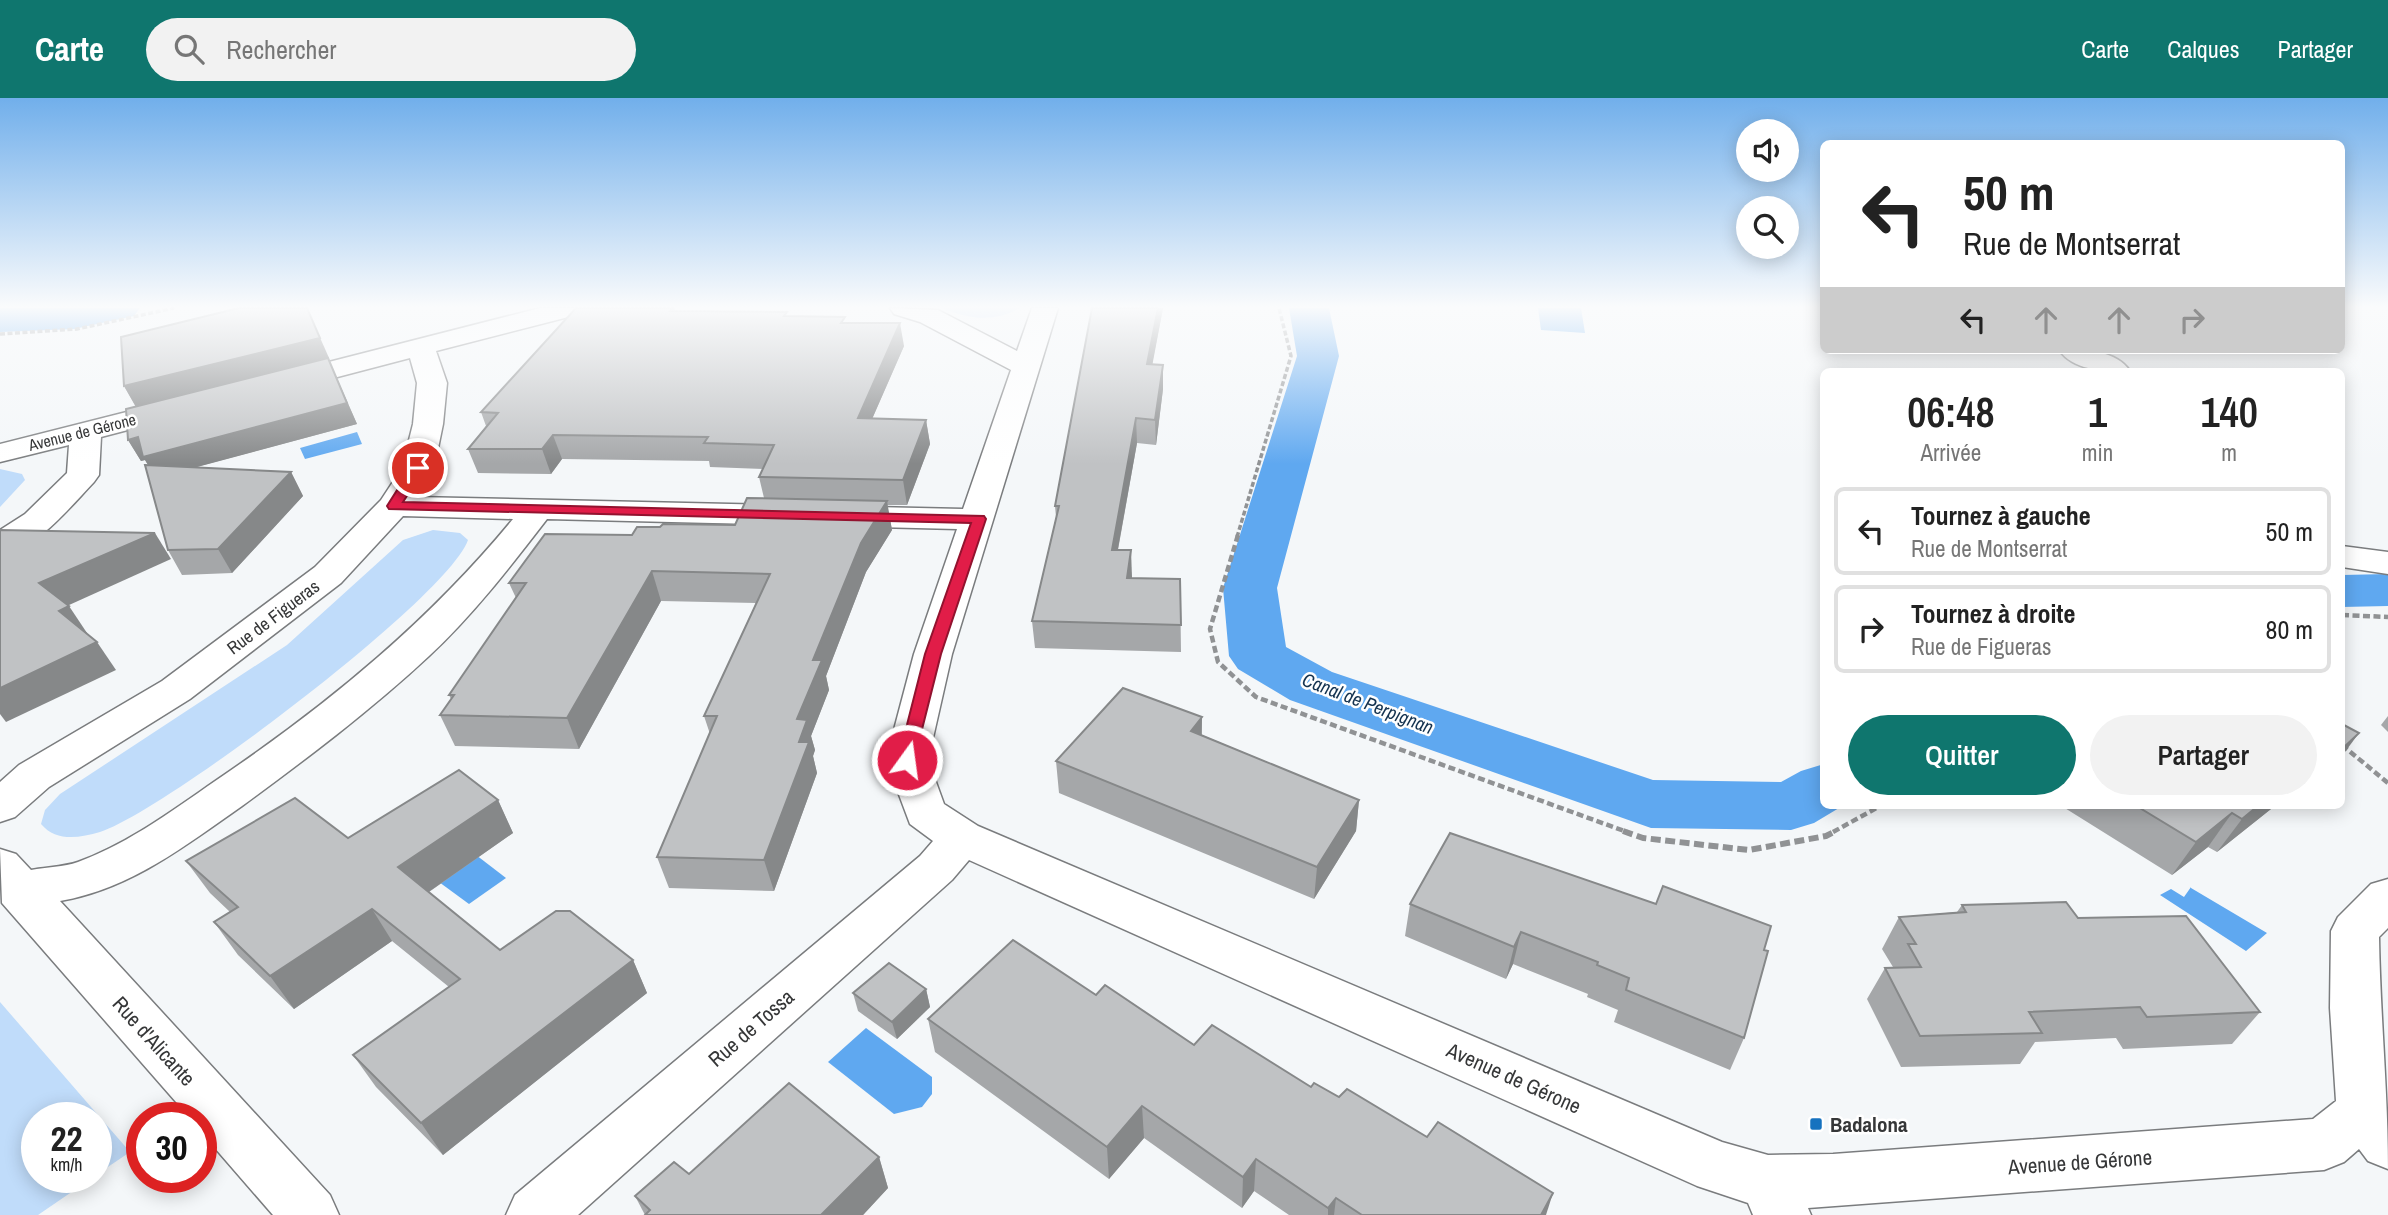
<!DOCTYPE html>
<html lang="fr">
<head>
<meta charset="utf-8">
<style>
  body { margin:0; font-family:"Archivo Narrow",sans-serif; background:#f2f2f2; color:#222; height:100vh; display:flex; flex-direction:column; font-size:26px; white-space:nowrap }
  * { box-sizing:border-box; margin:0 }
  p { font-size:23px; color:#767676 }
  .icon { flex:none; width:38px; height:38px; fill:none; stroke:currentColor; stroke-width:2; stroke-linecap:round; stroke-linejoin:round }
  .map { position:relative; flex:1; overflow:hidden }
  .drawer { position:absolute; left:1820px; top:270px; width:525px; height:441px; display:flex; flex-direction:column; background:#fff; border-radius:10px; box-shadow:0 4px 18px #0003 }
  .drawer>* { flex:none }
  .banner { position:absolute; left:1820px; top:42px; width:525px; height:214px; border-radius:10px; box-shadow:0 4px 18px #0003; background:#fff; color:#222; overflow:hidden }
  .tools { position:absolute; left:1736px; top:21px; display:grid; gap:14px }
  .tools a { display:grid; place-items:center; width:63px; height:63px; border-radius:50%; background:#fff; box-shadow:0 4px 18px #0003; font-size:35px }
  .speed { position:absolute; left:21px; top:1004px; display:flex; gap:14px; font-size:35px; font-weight:700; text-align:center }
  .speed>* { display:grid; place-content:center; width:91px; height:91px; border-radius:50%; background:#fff; box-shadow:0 4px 18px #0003; line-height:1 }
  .speed small { font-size:18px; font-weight:400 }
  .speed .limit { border:10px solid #d22; background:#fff; color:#111 }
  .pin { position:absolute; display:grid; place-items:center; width:60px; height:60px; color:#fff; margin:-30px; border:4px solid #fff; border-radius:50%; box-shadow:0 2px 7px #0007 }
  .me { position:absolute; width:77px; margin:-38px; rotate:14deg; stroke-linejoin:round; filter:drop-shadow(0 0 5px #0008) }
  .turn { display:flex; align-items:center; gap:24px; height:147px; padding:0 28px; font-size:32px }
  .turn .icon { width:91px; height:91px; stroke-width:2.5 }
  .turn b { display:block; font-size:49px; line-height:60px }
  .lanes { display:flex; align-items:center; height:66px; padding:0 28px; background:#0003; justify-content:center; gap:35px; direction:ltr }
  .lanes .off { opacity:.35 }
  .eta { display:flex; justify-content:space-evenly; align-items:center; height:119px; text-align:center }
  .eta b { font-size:42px; font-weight:600; line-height:49px }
  .cta { display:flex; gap:14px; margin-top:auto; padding:14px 28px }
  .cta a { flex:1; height:80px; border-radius:42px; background:#0f766e; color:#fff; font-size:28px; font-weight:600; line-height:80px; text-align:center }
  .cta a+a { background:#f2f2f2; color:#222 }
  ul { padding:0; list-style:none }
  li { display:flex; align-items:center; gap:21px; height:88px; margin:0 14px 10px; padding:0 14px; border:4px solid #e0e0e0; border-radius:10px }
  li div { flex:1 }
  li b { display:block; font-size:26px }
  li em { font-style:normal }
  header { display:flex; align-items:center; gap:42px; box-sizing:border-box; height:98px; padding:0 35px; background:#0f766e; color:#fff }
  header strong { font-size:33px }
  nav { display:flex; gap:38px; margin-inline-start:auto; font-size:24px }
  .search { width:490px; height:63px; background:#f2f2f2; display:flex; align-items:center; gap:18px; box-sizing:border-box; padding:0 24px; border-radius:38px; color:#767676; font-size:26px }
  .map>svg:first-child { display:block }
  .green { fill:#c0dcfa }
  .water { fill:#5fa8f0 }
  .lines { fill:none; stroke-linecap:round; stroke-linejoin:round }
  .canal { fill:#5fa8f0; fill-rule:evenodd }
  .minor-casing { stroke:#7a7c7e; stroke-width:3 }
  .path-far2 { stroke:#909294; stroke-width:3.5; stroke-dasharray:5 2.5; stroke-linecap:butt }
  .path-far1 { stroke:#909294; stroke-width:4.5; stroke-dasharray:7 3.5; stroke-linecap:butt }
  .path { stroke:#909294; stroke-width:6; stroke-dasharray:10 4.5; stroke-linecap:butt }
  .minor { fill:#fff; fill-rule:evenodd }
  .wall { fill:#a5a7a9 }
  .shaded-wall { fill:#868889 }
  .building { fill:#c0c2c4; stroke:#868889; stroke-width:2 }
  .route { fill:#e11d48; stroke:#92132f; stroke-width:2 }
  .poi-dot { fill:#1672bf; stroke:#fff; stroke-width:2.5 }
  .labels { text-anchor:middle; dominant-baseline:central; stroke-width:5; stroke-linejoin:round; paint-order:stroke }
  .far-street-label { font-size:16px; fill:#363738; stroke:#fff }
  .street-label { font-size:18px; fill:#363738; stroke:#fff }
  .water-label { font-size:19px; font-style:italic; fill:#14324f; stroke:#fff }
  .near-street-label { font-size:21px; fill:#363738; stroke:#fff }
  .near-poi-label { font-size:21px; font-weight:bold; fill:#363738; stroke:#fff; text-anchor:start }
</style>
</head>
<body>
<header>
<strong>Carte</strong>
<div class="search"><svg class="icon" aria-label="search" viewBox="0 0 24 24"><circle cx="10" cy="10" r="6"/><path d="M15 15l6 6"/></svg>Rechercher</div>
<nav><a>Carte</a><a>Calques</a><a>Partager</a></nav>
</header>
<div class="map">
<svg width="2388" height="1117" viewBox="0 0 2388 1117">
  <rect width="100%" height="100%" fill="#f4f7f9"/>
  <g class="green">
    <path d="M 942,210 L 1020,210 C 994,225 968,221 942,210 Z"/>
    <path d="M 0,371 L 22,376 L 25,382 L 0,409 Z"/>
    <path d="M 433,432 L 460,435 L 468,442 C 447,501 163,714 100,734 C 79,740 56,744 41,726 L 45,712 L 60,696 L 287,547 L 403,442 Z"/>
    <path d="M 0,904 L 130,1054 L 96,1077 L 96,1020 L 37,1020 L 37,1080 L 92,1080 L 38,1117 L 0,1117 Z"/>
  </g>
  <g class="water">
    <path d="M 1538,210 L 1581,210 L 1585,235 L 1541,232 Z"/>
    <path d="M 357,334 L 362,346 L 305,361 L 300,350 Z"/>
    <path d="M 463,747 L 506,780 L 469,806 L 424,773 Z"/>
    <path d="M 2191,789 L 2191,790 L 2267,835 L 2246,853 L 2160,797 L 2171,791 L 2184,799 Z"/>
    <path d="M 866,930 L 932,979 L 932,996 L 922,1009 L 894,1016 L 828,964 Z"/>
  </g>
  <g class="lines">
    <g class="canal">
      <path d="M 0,210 L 140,210 L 134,218 L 74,231 L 0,234 Z"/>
      <path d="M 1289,210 L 1329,210 L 1339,258 L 1277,490 L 1286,549 L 1332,574 L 1653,682 L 1781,684 L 1801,673 L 1824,666 L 1824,707 L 1844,707 L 1814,725 L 1791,732 L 1651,730 L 1290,602 L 1238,571 L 1229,558 L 1223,490 L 1297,258 Z"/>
      <path d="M 2388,476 L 2388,508 L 2342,509 L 2342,477 Z"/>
    </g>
    <g class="minor-casing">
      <g id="minor">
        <path d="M 540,210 L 584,210 L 580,216 L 436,253 L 447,285 L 443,326 L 434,370 L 416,399 L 963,411 L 1011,272 L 920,224 L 894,216 L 890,210 L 938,212 L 1017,253 L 1032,210 L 1058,210 L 952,556 L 928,662 L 944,706 L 978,728 L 1722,1044 L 1768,1057 L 1833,1056 L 2313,1021 L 2336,1003 L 2330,910 L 2331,833 L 2338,819 L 2371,786 L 2388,781 L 2388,830 L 2379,839 C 2380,916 2388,993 2388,1071 L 2368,1063 L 2359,1051 L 2344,1064 L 2324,1072 L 1808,1110 L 1811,1117 L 1753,1117 L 1748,1105 L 1697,1088 L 969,762 L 952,782 L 578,1117 L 506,1117 L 515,1097 L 920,758 L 933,743 L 910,726 L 886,662 L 914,556 L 957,431 L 547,421 C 510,469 473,517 429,558 C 370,613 306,661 242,708 C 185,748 130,791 60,803 L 330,1097 L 339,1117 L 273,1117 L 201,1034 L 201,1020 L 190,1020 L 2,805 L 0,751 L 16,756 L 31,772 C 46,769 64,769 78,764 C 132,744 177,709 224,677 C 332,603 430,522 513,421 L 403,418 L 341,485 L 190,601 L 49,689 L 15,719 L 0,724 L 0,684 L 19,667 L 162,583 L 315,469 L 381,402 L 402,370 L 413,326 L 417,285 L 410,260 L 284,293 L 274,290 L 269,284 L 274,278 Z"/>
        <path d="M 2059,252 C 2083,252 2115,251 2130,273 C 2106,273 2075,274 2059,252 Z"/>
        <path d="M 178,301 L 189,304 L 193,310 L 189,316 L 101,339 L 99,377 L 94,384 C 68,411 39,449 0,458 L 0,432 L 25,416 L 67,375 L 69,347 L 0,364 L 0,346 Z"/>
        <path d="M 2342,448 L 2388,454 L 2388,476 L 2342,469 Z"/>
      </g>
    </g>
    <g class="path-far2">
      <path d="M 0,236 L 77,231 L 174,210"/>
      <path d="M 1237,439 L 1291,258 L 1279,210"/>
    </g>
    <g class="path-far1">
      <path d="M 1238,437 L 1210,531 L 1218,564 L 1256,599 L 1627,734"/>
      <path d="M 2342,517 L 2388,519"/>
      <path d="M 2342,647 L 2388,685"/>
      <path d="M 1833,734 L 1882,707"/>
    </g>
    <path class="path" d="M 1623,733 L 1643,740 L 1749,752 L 1826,738 L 1836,733"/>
    <use href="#minor" class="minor"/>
  </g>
  <g class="wall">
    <path d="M 576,210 L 674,210 L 675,213 L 788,218 L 846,225 L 904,248 L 872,321 L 926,322 L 930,346 L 907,407 L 887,407 L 892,432 L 866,474 L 826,578 L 829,592 L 811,638 L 815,652 L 813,658 L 817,675 L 774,793 L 669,790 L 657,759 L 710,636 L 704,618 L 756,505 L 661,503 L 579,651 L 455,648 L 440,617 L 451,601 L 449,597 L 516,500 L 509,485 L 632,437 L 660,429 L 735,427 L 764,400 L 759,379 L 763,371 L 710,369 L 709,363 L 562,361 L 551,376 L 478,375 L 468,351 L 486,328 L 481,314 Z"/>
    <path d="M 1092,210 L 1163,210 L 1152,266 L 1163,291 L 1156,347 L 1137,345 L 1118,452 L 1132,480 L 1180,481 L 1181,554 L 1035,550 L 1032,523 L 1056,419 L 1055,408 Z"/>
    <path d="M 328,260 L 357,326 L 196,369 L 291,374 L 303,398 L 232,475 L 182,477 L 168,452 L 148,367 L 145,362 L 141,363 L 128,342 L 136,309 L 124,288 Z"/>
    <path d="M 2388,618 L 2388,634 L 2381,627 Z"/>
    <path d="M 1202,619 L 1202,637 L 1359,702 L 1356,733 L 1314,801 L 1059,695 L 1056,663 Z"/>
    <path d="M 498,702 L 513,735 L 429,794 L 500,852 L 633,862 L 647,895 L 443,1057 L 376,989 L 353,957 L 449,889 L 392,843 L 294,911 L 238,857 L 214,824 L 230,814 L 210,795 L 186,763 L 348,740 Z"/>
    <path d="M 2060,707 L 2276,707 L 2217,754 L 2208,749 L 2172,777 Z"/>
    <path d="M 1410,806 L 1764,852 L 1744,940 L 1730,972 L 1614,924 L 1618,912 L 1587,899 L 1588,896 L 1513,866 L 1506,881 L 1405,838 Z"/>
    <path d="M 1962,807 L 2078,820 L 2260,914 L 2232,946 L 2123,951 L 2116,940 L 2035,944 L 2020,966 L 1901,969 L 1867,901 L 1885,870 L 1893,869 L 1882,851 L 1899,819 L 1957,814 Z"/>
    <path d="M 926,891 L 930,909 L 897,941 L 858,913 L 853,895 Z"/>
    <path d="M 1096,897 L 1194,947 L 1311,989 L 1546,1117 L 1289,1117 L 1254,1093 L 1242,1110 L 1144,1040 L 1109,1081 L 935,954 L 928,921 Z"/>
    <path d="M 879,1059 L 888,1090 L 863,1117 L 645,1117 L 635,1098 L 689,1076 Z"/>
  </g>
  <g class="shaded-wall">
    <path d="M 307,210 L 329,260 L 136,309 L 124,288 Z"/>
    <path d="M 1158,210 L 1163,210 L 1148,290 L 1147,266 Z"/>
    <path d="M 900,225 L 904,248 L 862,344 L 858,320 Z"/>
    <path d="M 328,260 L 357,326 L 156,380 L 145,362 L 141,363 L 128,342 Z"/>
    <path d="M 1163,267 L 1163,291 L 1156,347 L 1155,322 Z"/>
    <path d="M 1136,320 L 1137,345 L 1113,478 L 1112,452 Z"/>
    <path d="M 926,322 L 930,346 L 907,407 L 903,382 Z"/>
    <path d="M 553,337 L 562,361 L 551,376 L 542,351 Z"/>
    <path d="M 291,374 L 303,398 L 232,475 L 218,451 Z"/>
    <path d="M 887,403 L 892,432 L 866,474 L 826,578 L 829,592 L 811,638 L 815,652 L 813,658 L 817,675 L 774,793 L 764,762 L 799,644 L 797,621 L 813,562 L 861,445 Z"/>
    <path d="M 155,435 L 171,461 L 58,512 L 39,485 Z"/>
    <path d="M 1131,452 L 1132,479 L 1128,506 L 1127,480 Z"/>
    <path d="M 652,473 L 661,503 L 579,651 L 567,620 Z"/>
    <path d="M 69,508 L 87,535 L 78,540 L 59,513 Z"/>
    <path d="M 97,544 L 116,572 L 6,624 L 0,616 L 0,590 Z"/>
    <path d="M 1202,619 L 1201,650 L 1191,633 Z"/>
    <path d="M 2359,635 L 2342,658 L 2342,651 Z"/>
    <path d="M 498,702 L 513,735 L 417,802 L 398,769 Z"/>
    <path d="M 1359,702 L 1356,733 L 1314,801 L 1317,769 Z"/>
    <path d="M 2259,707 L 2276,707 L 2217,754 L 2242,721 Z"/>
    <path d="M 2232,715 L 2208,749 L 2172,777 L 2196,744 Z"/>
    <path d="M 372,811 L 392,843 L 294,911 L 270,878 Z"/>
    <path d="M 1521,834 L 1513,866 L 1506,881 L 1514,849 Z"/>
    <path d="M 633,862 L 647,895 L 443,1057 L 421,1025 Z"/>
    <path d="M 926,891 L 930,909 L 897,941 L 892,924 Z"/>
    <path d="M 1142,1008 L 1144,1040 L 1109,1081 L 1107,1049 Z"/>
    <path d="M 879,1059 L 888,1090 L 863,1117 L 821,1117 Z"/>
    <path d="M 1256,1061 L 1254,1093 L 1242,1110 L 1243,1079 Z"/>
    <path d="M 1553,1095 L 1546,1117 L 1541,1117 Z"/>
    <path d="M 1336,1100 L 1334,1117 L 1328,1117 L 1328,1110 Z"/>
  </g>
  <g class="building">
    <path d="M 239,210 L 307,210 L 320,240 L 124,288 L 121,239 Z"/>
    <path d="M 576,210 L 672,210 L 670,213 L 787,214 L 784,218 L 845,219 L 841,225 L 900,225 L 858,320 L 926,322 L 903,382 L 759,379 L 774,347 L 704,345 L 708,339 L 553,337 L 542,351 L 468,351 L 498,315 L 481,314 Z"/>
    <path d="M 1092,210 L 1158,210 L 1147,266 L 1163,267 L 1155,322 L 1136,320 L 1112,452 L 1131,452 L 1127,480 L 1180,481 L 1181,527 L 1032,523 L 1059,408 L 1055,408 Z"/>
    <path d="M 328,260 L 347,305 L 143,359 L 138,339 L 128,342 L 126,311 Z"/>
    <path d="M 145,367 L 291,374 L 218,451 L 168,452 Z"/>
    <path d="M 747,400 L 887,403 L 861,445 L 813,562 L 822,562 L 797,621 L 807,622 L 799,644 L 809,644 L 764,762 L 657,759 L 717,618 L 704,618 L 770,476 L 652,473 L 567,620 L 440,617 L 454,597 L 449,597 L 526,485 L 509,485 L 545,436 L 632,437 L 637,429 L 660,429 L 663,426 L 735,427 Z"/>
    <path d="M 0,432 L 155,435 L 39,485 L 69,508 L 59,513 L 97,544 L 0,590 Z"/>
    <path d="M 1123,590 L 1202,619 L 1191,633 L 1359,702 L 1317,769 L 1056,663 Z"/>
    <path d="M 2342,626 L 2359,635 L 2342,651 Z"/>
    <path d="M 459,672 L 498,702 L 398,769 L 500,852 L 556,813 L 570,813 L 633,862 L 421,1025 L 353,957 L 460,881 L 372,811 L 270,878 L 214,824 L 238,809 L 186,763 L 295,700 L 348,740 Z"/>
    <path d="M 2135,707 L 2259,707 L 2242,721 L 2232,715 L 2196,744 Z"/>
    <path d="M 1450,735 L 1656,806 L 1663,788 L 1771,828 L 1764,852 L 1768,853 L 1744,940 L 1626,892 L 1629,880 L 1597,867 L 1598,864 L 1521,834 L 1514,849 L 1410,806 Z"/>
    <path d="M 2066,804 L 2078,820 L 2186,818 L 2260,914 L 2147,919 L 2140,909 L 2029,914 L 2042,935 L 1920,938 L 1885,870 L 1921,869 L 1908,846 L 1916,846 L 1899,819 L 1966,814 L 1962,807 Z"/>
    <path d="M 1013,842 L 1096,897 L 1105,887 L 1194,947 L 1212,927 L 1311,989 L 1314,985 L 1339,999 L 1347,991 L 1427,1039 L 1438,1024 L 1553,1095 L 1541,1117 L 1362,1117 L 1336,1100 L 1328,1110 L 1256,1061 L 1243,1079 L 1142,1008 L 1107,1049 L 928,921 Z"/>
    <path d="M 889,865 L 926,891 L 892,924 L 853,895 Z"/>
    <path d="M 789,985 L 879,1059 L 821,1117 L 645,1117 L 650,1112 L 635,1098 L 674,1064 L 689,1076 Z"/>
  </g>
  <linearGradient id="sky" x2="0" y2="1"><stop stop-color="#71afeb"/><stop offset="0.57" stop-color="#fafbfc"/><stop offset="1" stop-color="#fafbfc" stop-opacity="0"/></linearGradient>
  <rect width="2388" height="366" fill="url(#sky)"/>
  <path class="route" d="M 418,366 L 425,370 L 403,404 L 984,418 L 986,421 L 941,556 L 913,667 L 907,668 L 898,662 L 925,556 L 971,425 L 389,411 L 387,408 L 413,367 Z"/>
  <rect class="poi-dot" x="1809" y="1019" width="14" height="14" rx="3.5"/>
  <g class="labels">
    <g class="far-street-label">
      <text transform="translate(82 334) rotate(-14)">Avenue de Gérone</text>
    </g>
    <g class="street-label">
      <text transform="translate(273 519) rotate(-37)">Rue de Figueras</text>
    </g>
    <g class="water-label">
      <text transform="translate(1368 605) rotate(21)">Canal de Perpignan</text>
    </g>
    <g class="near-street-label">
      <text transform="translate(751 930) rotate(-41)">Rue de Tossa</text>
      <text transform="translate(154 943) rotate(48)">Rue d'Alicante</text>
      <text transform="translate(1514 980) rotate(24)">Avenue de Gérone</text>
      <text transform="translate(2080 1064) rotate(-4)">Avenue de Gérone</text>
    </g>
    <g class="near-poi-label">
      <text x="1830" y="1026">Badalona</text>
    </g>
  </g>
</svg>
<div class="tools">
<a><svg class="icon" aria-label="sound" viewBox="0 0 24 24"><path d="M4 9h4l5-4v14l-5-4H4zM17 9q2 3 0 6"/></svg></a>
<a><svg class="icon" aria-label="search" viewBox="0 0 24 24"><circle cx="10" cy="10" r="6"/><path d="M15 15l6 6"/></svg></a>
</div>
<div class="speed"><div>22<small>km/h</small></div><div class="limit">30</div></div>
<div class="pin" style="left:418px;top:370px;background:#d93025"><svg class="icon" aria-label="arrive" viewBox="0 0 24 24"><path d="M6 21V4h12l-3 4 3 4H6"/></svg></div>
<svg class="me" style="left:907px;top:662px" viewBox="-20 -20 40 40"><circle r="17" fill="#e11d48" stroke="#fff" stroke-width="3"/><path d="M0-11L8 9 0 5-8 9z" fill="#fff"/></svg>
<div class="banner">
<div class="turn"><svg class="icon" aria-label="left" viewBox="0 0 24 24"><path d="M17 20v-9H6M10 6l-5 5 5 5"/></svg><div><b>50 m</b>Rue de Montserrat</div></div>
<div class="lanes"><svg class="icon" aria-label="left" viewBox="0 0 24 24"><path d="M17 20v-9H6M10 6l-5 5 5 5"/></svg><svg class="icon off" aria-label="ahead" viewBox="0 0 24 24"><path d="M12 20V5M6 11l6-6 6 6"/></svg><svg class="icon off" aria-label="ahead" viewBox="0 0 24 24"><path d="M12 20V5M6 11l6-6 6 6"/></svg><svg class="icon off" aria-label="right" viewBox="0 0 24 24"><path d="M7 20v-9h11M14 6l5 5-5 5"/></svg></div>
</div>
<section class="drawer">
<div class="eta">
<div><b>06:48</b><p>Arrivée</p></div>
<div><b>1</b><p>min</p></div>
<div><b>140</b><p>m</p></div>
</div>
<ul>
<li><svg class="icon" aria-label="left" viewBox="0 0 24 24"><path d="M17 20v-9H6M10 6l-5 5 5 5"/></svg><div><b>Tournez à gauche</b><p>Rue de Montserrat</p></div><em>50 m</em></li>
<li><svg class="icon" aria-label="right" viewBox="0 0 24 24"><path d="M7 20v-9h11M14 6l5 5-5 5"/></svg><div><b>Tournez à droite</b><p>Rue de Figueras</p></div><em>80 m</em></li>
</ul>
<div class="cta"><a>Quitter</a><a>Partager</a></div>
</section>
</div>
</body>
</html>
